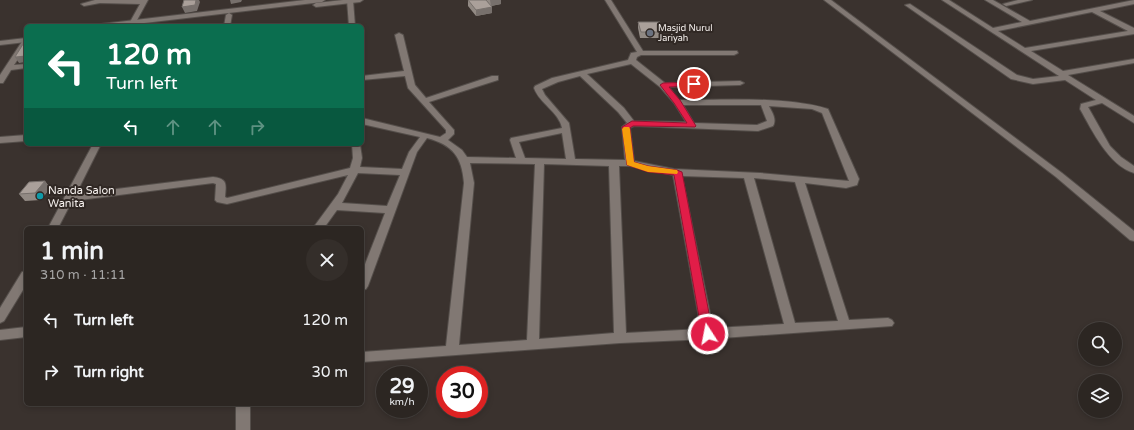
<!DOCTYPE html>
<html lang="en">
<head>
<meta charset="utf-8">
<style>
  body { margin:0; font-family:"Varela Round",sans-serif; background:#342e2a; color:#f1f3f6; height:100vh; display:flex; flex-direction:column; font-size:15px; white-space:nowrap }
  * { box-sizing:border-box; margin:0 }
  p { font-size:13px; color:#a6a5a5 }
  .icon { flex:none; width:22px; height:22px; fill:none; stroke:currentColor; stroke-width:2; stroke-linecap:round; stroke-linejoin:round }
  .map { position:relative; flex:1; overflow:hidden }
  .sheet { position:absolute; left:24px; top:226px; width:340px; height:180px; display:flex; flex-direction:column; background:#2c2622; border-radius:6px; box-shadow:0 2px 6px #0003,0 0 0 1px #484340 }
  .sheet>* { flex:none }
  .top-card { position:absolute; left:24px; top:24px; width:340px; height:122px; border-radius:6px; box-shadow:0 2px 6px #0003,0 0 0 1px #484340; background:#0b6e4f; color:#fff; overflow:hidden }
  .controls { position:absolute; left:1078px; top:322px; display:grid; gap:8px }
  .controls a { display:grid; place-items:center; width:44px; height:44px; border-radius:50%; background:#2c2622; box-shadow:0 2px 6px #0003,0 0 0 1px #484340; font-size:20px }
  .speed { position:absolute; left:376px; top:366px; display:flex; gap:8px; font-size:20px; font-weight:700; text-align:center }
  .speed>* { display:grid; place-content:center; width:52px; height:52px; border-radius:50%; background:#2c2622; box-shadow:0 2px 6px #0003,0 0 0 1px #484340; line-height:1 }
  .speed small { font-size:10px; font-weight:400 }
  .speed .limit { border:6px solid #d22; background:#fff; color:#111 }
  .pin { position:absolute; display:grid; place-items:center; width:34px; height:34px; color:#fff; margin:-17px; border:2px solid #fff; border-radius:50%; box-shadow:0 1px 4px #0007 }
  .me { position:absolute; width:44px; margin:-22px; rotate:349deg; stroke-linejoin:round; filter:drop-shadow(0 0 3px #0008) }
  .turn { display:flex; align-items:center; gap:14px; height:84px; padding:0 16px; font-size:18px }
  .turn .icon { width:52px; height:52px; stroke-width:2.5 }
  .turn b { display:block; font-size:28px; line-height:34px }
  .lanes { display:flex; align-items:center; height:38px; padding:0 16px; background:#0003; justify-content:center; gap:20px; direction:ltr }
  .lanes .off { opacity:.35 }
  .round { display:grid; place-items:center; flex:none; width:42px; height:42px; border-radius:21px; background:#342e2a }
  .headline { display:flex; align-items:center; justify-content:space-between; height:68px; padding:0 16px }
  h1 { font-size:24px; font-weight:800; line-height:30px }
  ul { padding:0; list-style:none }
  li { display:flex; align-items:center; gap:12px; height:52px; padding:0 16px }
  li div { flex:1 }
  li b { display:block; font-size:15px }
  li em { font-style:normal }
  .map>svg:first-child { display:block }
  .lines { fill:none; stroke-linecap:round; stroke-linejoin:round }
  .minor-casing { stroke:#544e4a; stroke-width:2 }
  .tertiary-casing { stroke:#544e4a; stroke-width:2 }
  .minor { fill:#817873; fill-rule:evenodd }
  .tertiary { fill:#817873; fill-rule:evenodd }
  .wall { fill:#928a84 }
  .shaded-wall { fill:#77706c }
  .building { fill:#aaa09a; stroke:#77706c }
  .route { fill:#e11d48; stroke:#92132f }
  .slow { fill:#f59e0b }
  .worship-dot { fill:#6b7280; stroke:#302824; stroke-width:1.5 }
  .culture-dot { fill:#0f9aa8; stroke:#302824; stroke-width:1.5 }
  .labels { text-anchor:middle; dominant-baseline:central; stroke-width:4; stroke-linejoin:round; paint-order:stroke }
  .far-poi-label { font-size:9px; fill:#f6f1ee; stroke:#302824; text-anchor:start }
  .poi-label { font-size:11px; fill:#f6f1ee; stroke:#302824; text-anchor:start }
</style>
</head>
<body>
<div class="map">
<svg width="1134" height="430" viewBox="0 0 1134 430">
  <rect width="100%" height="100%" fill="#3a322e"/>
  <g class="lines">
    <g class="minor-casing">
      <g id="minor">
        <path d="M 95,0 L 148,0 L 136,22 L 133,24 L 130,22 L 140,4 L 100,3 L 84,6 L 81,4 Z"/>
        <path d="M 347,0 L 353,0 L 355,26 L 349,26 Z"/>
        <path d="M 605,0 L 611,0 L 643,51 L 737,51 L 738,53 L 734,55 L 641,55 L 637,57 L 636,60 L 665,83 L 740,81 L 744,83 L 740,85 L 669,87 L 679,100 C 723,100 787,96 828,109 L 859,179 L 857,185 L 846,188 L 805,183 L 849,320 L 888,318 L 892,320 L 894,323 L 892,326 L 708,339 L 620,343 L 362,362 L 362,352 L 446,346 L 464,183 C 462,157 453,145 427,138 L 417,152 L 368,286 L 366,289 L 362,290 L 362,272 L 385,213 L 337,210 L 324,228 L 313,228 L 338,194 L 348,175 L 227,204 L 217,202 L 215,200 L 216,184 L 213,183 L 72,201 L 58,228 L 48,228 L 93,144 L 101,144 L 76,194 L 213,177 C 228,179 226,184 225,197 L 227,198 L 350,168 L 353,158 L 352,144 L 360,144 L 362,158 L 360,167 L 402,169 L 409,152 L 420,137 L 362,124 L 362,118 L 440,137 L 446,133 L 446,130 L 408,88 L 405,76 L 362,80 L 362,76 L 404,71 L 395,35 L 399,33 L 403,35 L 415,85 L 426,98 L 492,76 L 498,76 L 498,80 L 429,102 L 454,130 L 454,134 L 448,140 L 462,150 L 467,157 L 516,158 L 510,140 L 511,138 L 562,128 C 559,112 539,103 534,88 L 535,86 L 552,78 L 628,60 L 631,53 L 637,52 ZM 631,64 L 660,87 L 674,103 L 686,122 L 634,121 L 624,108 L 587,74 ZM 580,76 L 618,112 L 627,123 L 622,127 L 625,160 L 575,159 L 569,123 L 545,95 L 542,89 L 558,82 ZM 683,105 L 761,105 L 767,121 L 757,125 L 694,123 ZM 769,106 L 812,109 L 822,113 L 849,181 L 760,173 L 674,169 L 634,161 L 630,128 L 634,126 L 758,131 L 773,126 C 777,119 772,112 769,106 ZM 562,133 L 566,159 L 525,158 L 519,142 ZM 470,163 L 535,164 L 527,340 L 459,345 L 474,183 ZM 544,164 L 609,166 L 614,333 L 539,339 ZM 619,166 L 630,166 L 673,175 L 701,329 L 626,333 ZM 358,173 L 400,175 L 387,206 L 342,203 ZM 682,176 L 744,178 L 784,324 L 713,328 ZM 754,178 L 795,182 L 838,321 L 795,323 Z"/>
        <path d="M 942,0 L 949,0 L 993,28 L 1022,22 L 985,0 L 993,0 L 1030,21 L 1134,0 L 1134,4 L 1100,11 L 1134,28 L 1134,34 L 1031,51 L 1063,71 L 1134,59 L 1134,63 L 1068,75 L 1134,116 L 1134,123 L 1102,103 L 1088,107 L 1110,146 L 1121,157 L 1134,166 L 1134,173 C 1109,166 1092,130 1080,109 L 1081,104 L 1096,100 L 1065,80 L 1033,84 L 1011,79 L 905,5 L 910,4 L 1017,75 L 1033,79 L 1059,76 ZM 1092,12 L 1128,31 L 1025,48 L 998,31 Z"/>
        <path d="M 1018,0 L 1032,0 L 1006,6 L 1003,4 Z"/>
        <path d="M 229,13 L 232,15 L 230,26 L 224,26 L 226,15 Z"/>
        <path d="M 23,40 L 26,40 L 26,47 L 14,65 L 26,64 L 26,68 L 11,70 L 3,83 L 0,83 L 0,75 Z"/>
        <path d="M 26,135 L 26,141 L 0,143 L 0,137 Z"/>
        <path d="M 26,271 L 26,285 L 4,321 L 0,323 L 0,308 L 22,272 Z"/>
        <path d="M 26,327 L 26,337 L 0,340 L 0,330 Z"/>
        <rect x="236" y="404" width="14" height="26"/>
      </g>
    </g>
    <g class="tertiary-casing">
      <g id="tertiary">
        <path d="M 305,0 L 325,0 L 322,2 L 119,26 L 98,26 L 101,24 Z"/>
        <path d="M 343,0 L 363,0 L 360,2 L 316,7 L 313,5 L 316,3 Z"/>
        <path d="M 824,0 L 831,0 L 1062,173 L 1134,231 L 1134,241 L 1130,240 L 1056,177 Z"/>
        <path d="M 26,38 L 26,42 L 0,45 L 0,41 Z"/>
      </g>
    </g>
    <use href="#minor" class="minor"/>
    <use href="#tertiary" class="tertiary"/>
  </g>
  <g class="wall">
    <path d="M 468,0 L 490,5 L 486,0 L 501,0 L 501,4 L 491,6 L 492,7 L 492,13 L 476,16 L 468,6 Z"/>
    <path d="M 638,22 L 663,32 L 662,38 L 640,38 L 638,28 Z"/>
    <path d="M 45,181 L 50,188 L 41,200 L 25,201 L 19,194 Z"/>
  </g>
  <g class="shaded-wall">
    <path d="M 196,0 L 199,0 L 200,2 L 197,11 L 185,13 L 182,7 Z"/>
    <path d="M 230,0 L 242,0 L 241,2 L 231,4 Z"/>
    <path d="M 490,0 L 501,0 L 501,4 L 491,6 Z"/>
    <path d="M 492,7 L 492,13 L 476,16 L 476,10 Z"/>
    <path d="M 26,56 L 26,62 L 19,63 L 15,57 Z"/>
    <path d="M 45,181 L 50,188 L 41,200 L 35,193 Z"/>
  </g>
  <g class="building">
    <path d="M 184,0 L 196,0 L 195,5 L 182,7 Z"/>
    <path d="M 468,0 L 486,0 L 492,7 L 476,10 Z"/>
    <path d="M 638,22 L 660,22 L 663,32 L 641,32 Z"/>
    <path d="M 25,41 L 26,41 L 26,56 L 15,57 Z"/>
    <path d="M 45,181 L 35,193 L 19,194 L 29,182 Z"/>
  </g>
  <path class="route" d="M 694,82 L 697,83 L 697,86 L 669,87 L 680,100 L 696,126 L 695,127 L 638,126 L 633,126 L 630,128 L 634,162 L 648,166 L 677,170 L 682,172 L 713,334 L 711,337 L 708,339 L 704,337 L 702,334 L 674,175 L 648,172 L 627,165 L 622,127 L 632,121 L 687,123 L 674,103 L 660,85 L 663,83 Z"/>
  <path class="slow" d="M 624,127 L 629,127 L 630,129 L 634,162 L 648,166 L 677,170 L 678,172 L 677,174 L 648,172 L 627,165 L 622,129 Z"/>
  <circle class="worship-dot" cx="650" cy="33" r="4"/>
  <circle class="culture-dot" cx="40" cy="196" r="4"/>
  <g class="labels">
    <g class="far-poi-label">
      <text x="658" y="28">Masjid Nurul<tspan x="658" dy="10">Jariyah</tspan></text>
    </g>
    <g class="poi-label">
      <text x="48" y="190">Nanda Salon<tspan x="48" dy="13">Wanita</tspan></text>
    </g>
  </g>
</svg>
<div class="controls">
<a><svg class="icon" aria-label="search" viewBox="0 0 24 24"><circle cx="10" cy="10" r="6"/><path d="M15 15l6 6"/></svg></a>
<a><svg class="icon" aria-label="layers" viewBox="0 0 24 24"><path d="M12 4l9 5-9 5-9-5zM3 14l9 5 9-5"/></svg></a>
</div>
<div class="speed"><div>29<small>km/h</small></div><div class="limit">30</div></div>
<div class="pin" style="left:694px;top:84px;background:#d93025"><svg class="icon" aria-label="arrive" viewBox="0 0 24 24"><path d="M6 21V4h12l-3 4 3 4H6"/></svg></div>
<svg class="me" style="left:708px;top:334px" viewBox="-20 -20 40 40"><circle r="17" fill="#e11d48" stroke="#fff" stroke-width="3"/><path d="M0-11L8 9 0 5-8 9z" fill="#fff"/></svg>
<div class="top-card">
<div class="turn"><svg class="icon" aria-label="left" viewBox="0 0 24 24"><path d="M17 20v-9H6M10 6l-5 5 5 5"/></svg><div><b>120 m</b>Turn left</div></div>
<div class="lanes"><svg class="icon" aria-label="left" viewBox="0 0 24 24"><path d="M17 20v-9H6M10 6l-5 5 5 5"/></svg><svg class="icon off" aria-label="ahead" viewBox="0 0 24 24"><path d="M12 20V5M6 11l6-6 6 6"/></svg><svg class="icon off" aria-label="ahead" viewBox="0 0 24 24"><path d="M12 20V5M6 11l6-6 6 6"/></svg><svg class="icon off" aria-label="right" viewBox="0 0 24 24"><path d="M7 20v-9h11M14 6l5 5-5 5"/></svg></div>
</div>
<section class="sheet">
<div class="headline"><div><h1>1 min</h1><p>310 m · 11:11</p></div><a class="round"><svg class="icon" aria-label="close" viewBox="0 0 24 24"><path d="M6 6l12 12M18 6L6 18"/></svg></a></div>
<ul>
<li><svg class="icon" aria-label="left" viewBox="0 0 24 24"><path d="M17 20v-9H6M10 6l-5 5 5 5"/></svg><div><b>Turn left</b></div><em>120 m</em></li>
<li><svg class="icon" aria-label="right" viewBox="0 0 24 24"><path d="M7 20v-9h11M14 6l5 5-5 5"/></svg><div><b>Turn right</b></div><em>30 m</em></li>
</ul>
</section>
</div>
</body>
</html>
